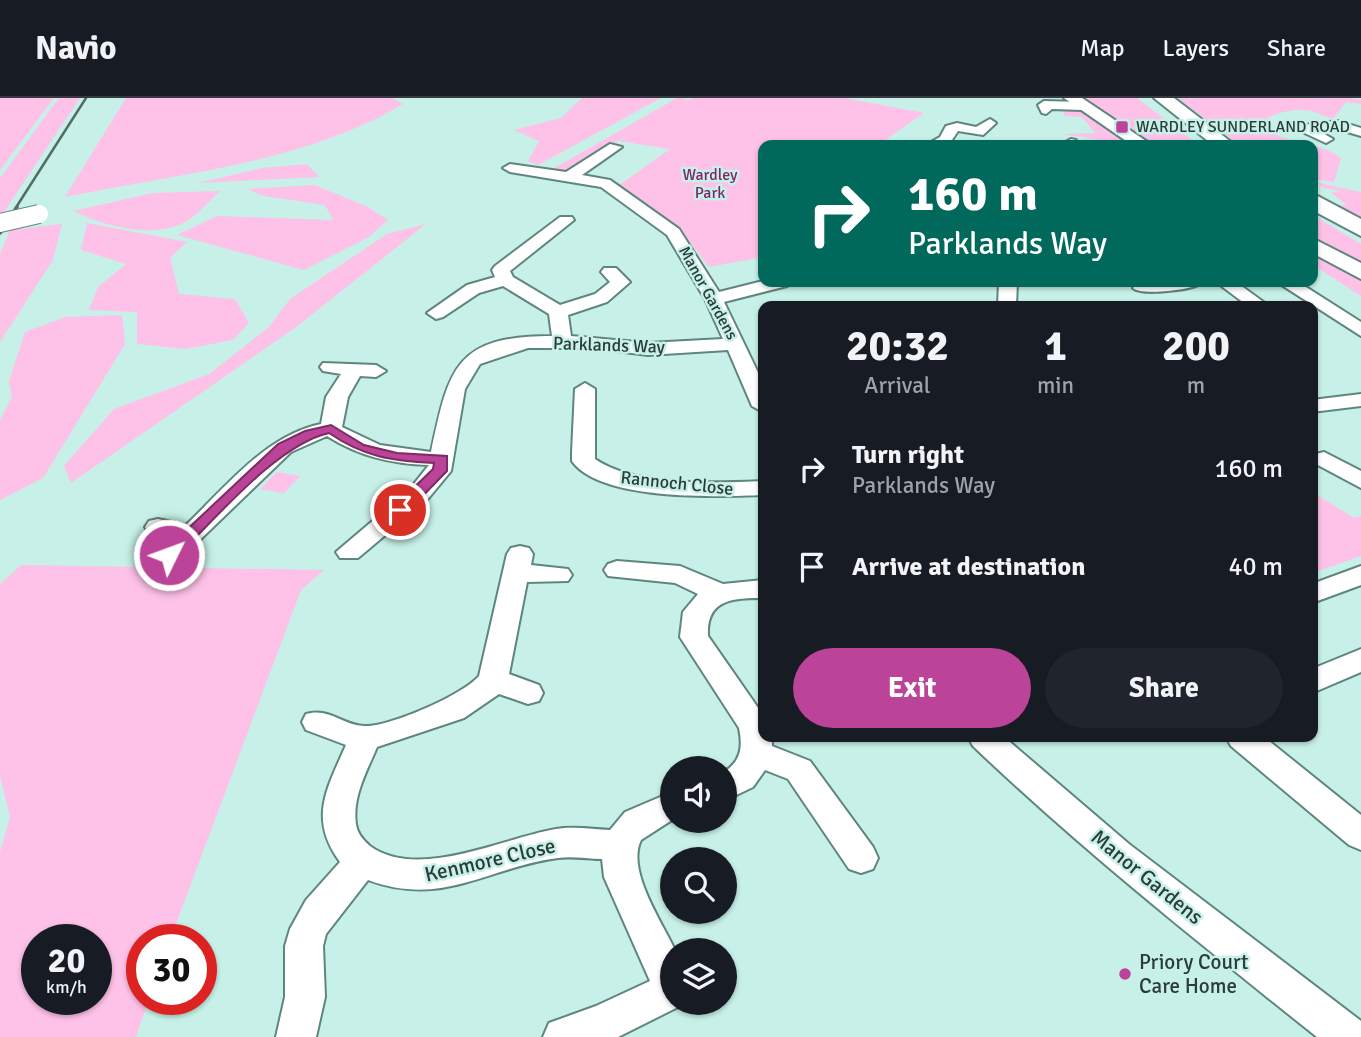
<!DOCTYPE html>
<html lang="en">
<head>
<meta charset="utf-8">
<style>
  body { margin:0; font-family:Signika,sans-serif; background:#20242c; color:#f1f3f6; height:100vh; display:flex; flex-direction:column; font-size:26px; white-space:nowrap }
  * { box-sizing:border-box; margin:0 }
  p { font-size:23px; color:#9ea1a6 }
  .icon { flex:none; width:38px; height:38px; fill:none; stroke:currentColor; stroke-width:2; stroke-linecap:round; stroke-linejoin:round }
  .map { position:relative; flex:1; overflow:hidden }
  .panel { position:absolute; left:758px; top:203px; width:560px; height:441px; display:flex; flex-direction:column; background:#171b24; border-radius:14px; box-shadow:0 2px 5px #0004 }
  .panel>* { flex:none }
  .hud { position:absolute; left:758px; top:42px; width:560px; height:147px; border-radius:14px; box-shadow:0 2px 5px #0004; background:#00695c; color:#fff; overflow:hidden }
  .controls { position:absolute; left:660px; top:658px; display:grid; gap:14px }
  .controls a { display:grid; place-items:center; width:77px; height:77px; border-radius:50%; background:#171b24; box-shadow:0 2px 5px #0004; font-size:35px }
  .speed { position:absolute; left:21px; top:826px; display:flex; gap:14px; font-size:35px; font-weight:700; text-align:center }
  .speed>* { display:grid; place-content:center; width:91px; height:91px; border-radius:50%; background:#171b24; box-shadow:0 2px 5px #0004; line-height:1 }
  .speed small { font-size:18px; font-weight:400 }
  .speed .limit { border:10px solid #d22; background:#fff; color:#111 }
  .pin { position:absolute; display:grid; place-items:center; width:60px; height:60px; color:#fff; margin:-30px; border:4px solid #fff; border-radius:50%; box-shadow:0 2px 7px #0007 }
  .me { position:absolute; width:77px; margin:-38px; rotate:48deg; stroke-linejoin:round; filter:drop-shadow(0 0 5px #0008) }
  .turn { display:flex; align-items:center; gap:24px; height:147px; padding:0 35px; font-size:32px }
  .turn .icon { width:91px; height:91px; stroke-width:2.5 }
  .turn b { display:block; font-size:49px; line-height:60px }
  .eta { display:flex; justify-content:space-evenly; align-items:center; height:119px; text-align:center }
  .eta b { font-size:42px; font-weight:700; line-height:49px }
  .button { display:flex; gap:14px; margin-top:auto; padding:14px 35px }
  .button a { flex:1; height:80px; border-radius:42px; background:#bb4398; color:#fff; font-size:28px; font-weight:700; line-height:80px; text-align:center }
  .button a+a { background:#20242c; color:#f1f3f6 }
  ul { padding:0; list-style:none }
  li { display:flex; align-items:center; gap:21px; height:98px; padding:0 35px }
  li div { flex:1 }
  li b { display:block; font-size:26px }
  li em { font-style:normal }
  header { display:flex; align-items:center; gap:42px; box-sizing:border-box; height:98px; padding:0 35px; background:#171b24; border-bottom:2px solid #363941 }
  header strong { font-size:33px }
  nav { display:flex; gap:38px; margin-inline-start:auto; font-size:24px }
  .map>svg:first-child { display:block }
  .green { fill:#fec1e8; fill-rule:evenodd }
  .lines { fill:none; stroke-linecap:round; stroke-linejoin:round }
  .minor-casing { stroke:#5f867e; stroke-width:4 }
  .major-casing { stroke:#5f867e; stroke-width:4 }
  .highway-casing { stroke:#5f867e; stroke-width:4 }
  .minor { fill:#fff; fill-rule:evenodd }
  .major { fill:#fff; fill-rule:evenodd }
  .highway { fill:#fff; fill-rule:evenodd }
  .rail-far1 { stroke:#546c66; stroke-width:2.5 }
  .rail { stroke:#546c66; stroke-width:3.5 }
  .minor-bridge-casing { stroke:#5f867e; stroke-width:20; stroke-linecap:butt }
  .minor-bridge { stroke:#fff; stroke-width:18 }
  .route { fill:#bb4398; stroke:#7a2c63; stroke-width:2 }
  .poi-dot { fill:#bb4398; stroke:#c7f1e8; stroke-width:2.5 }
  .labels { text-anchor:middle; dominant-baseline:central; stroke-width:5; stroke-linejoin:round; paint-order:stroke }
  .far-poi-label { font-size:16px; fill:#2b3c38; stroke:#c7f1e8; text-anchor:start }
  .far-park-label { font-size:16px; fill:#802567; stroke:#c7f1e8 }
  .far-street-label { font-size:16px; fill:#2b3c38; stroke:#c7f1e8 }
  .street-label { font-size:18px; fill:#2b3c38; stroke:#c7f1e8 }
  .near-street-label { font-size:21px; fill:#2b3c38; stroke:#c7f1e8 }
  .near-poi-label { font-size:21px; fill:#2b3c38; stroke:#c7f1e8; text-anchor:start }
</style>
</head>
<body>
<header>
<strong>Navio</strong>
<nav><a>Map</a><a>Layers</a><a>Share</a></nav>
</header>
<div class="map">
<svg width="1361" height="939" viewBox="0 0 1361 939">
  <rect width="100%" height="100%" fill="#c7f1e8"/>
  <g class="green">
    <path d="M 0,0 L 54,0 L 0,72 Z"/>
    <path d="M 59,0 L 80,0 L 0,120 L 0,80 Z"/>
    <path d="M 126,0 L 392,0 L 403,6 C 304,65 177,76 65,99 Z"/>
    <path d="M 582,0 L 661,0 L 538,67 L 528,63 L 539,43 L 514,32 L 561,20 Z"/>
    <path d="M 677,0 L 686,0 L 684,3 L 695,0 L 845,0 L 924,15 L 878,47 L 763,47 L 763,159 L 709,169 L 678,129 L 618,88 L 670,51 L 619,43 L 642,28 L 567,75 L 551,72 Z"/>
    <path d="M 1081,0 L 1137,0 L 1199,47 L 1154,47 Z"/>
    <path d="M 1178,0 L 1351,0 L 1361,2 L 1361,6 L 1346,4 L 1334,20 C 1326,20 1319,15 1312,13 C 1296,10 1274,14 1262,24 C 1269,45 1323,43 1341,60 L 1334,84 L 1313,81 L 1312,47 L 1239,47 Z"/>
    <path d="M 1060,9 L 1083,13 L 1133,47 L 1062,36 L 1095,35 L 1082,19 L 1065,18 Z"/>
    <path d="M 307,66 L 319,79 L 198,85 L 262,70 Z"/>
    <path d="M 1315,84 L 1361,94 L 1361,122 L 1316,98 L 1340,107 L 1347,107 L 1331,95 L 1341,93 L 1323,90 Z"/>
    <path d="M 315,87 L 368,109 L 388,122 L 369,139 L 304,172 L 177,137 L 217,118 L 333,122 L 325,107 L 264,98 L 247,91 Z"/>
    <path d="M 220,93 C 209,103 196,119 183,125 C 151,141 102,127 73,113 L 153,95 Z"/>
    <path d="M 1313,117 L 1361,146 L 1361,166 L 1313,139 Z"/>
    <path d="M 87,125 L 187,144 L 170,160 L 179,196 L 235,201 L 249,225 L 233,242 L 185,251 L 137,246 L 137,214 L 89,212 L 98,189 L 126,166 L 81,152 Z"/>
    <path d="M 62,126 L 53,162 L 0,244 L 0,156 L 10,132 Z"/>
    <path d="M 426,126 L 295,230 L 71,385 L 64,368 L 114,311 L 209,276 L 269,229 L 290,201 L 387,136 Z"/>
    <path d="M 1312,153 L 1361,180 L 1361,198 L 1313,167 Z"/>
    <path d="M 122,217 L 125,246 L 43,380 L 0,402 L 0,322 L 12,299 L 9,283 L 25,234 L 65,219 Z"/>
    <path d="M 277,374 L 300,378 L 284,395 L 260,391 Z"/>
    <path d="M 1312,394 L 1354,420 L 1361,418 L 1361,458 L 1313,475 Z"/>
    <path d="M 21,467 L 324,472 L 301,492 L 170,842 L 142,842 L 142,901 L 149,901 L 136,939 L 0,939 L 0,754 L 10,719 L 0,678 L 0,486 ZM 37,842 L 96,842 L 96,901 L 37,901 Z"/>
  </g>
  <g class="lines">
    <g class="minor-casing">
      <g id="minor">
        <path d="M 1044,3 L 1082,4 L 1088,8 L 1082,12 L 1052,11 L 1046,16 L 1042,15 L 1038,7 Z"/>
        <path d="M 990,21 L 996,25 L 983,37 L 958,33 L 950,45 L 926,47 L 940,39 L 946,28 L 957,25 L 976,29 Z"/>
        <path d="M 1338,23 L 1361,30 L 1361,38 L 1337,31 L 1319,33 L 1333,41 L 1326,45 L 1296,31 L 1303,27 Z"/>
        <path d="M 1071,41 L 1076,42 L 1076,47 L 1060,47 Z"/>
        <path d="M 610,46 L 622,49 L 582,77 L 610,82 L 679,131 L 719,194 L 763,183 L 790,184 L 787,188 L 724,204 L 763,285 L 763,314 L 752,308 L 728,252 L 648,257 L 591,250 L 528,250 L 480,266 L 465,291 L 451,373 L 427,402 L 358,460 L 340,460 L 336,454 L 409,392 L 429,367 C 391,366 359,358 327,338 L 291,354 L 178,463 L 169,465 L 160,463 L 156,457 L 172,440 L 149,435 L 145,429 L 149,423 L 158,421 L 186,427 C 225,390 266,337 321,326 L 326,299 L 341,276 L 323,273 L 320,269 L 323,265 L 376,267 L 386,273 L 376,279 L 360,278 L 348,299 L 342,329 L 380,347 L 431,354 C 449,270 455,238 552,238 L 549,216 L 503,188 L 479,195 L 443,219 L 436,221 L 427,215 L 467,187 L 495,179 L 492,172 L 495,168 L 560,119 L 572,119 L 574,122 L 510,173 L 513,179 L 560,207 L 595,196 L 610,184 L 601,174 L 604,170 L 616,170 L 630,184 L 607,204 L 568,217 L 571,238 L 648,245 L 723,241 L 705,201 L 667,137 L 601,89 L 510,74 L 503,70 L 510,66 L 566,74 Z"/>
        <path d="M 999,184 L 1017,184 L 1016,208 L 998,208 Z"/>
        <path d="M 1150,184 L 1203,184 C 1195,192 1141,198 1133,190 L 1136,186 Z"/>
        <path d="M 1216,184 L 1236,184 L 1269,208 L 1248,208 Z"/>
        <path d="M 1277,184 L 1298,184 L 1361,224 L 1361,238 Z"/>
        <path d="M 585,285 L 595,291 L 595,361 C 635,389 715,385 763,383 L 763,397 C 718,399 600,403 572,363 L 572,354 L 575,291 Z"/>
        <path d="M 1361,296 L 1361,308 L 1312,314 L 1312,302 Z"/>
        <path d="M 1324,354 L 1361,373 L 1361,390 L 1316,366 L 1313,361 L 1316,356 Z"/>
        <path d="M 520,448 L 529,450 L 533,456 L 531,467 L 568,471 L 572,477 L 568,483 L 527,484 L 509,576 L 539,587 L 543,595 L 539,603 L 528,606 L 499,596 L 464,620 L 377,649 C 367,673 352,699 356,726 C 357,735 363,742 370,748 C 418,783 503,740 556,731 C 573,728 593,731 610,732 L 625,714 L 672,694 L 672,722 L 641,742 C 626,772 662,824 675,852 L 672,852 L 672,905 L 686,905 L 618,939 L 543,939 L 549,925 L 596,908 L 650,883 L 604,779 L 602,761 C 588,761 572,758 558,760 C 488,769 443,810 368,782 L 326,836 L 323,848 L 325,899 L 316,939 L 276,939 L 285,899 L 285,848 L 290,831 L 306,802 L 340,764 C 308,720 327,691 346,647 L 306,632 L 302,624 L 306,616 C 328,609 343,627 364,628 C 387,630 463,597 479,578 L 507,456 L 511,450 Z"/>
        <path d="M 617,463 L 680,468 L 723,486 L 763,482 L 763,500 C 733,500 706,501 708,538 L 763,617 L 763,639 L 772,639 L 772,648 L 810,663 L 873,749 L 878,760 L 873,771 L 861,775 L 849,771 L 788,681 L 765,672 L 753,689 L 724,703 L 724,674 C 741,663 743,649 739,630 L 680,539 L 683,514 L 698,496 L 675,485 L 608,478 L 604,472 L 608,466 Z"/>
        <path d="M 1361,468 L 1361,487 L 1312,505 L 1312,486 Z"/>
        <path d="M 1361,551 L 1361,574 L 1312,595 L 1312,571 Z"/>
        <path d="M 968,639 L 1004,639 L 1129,746 L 1361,923 L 1361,939 L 1317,939 C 1199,845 1082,752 973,648 Z"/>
        <path d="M 1226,639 L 1264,639 L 1361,717 L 1361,752 L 1349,747 L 1231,648 Z"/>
      </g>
    </g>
    <g class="major-casing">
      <g id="major">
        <path d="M 1064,0 L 1082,0 L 1152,47 L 1132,47 Z"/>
        <path d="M 1312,140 L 1361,165 L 1361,181 L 1312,155 Z"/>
      </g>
    </g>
    <g class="highway-casing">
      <g id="highway">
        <path d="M 1154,0 L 1174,0 L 1235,47 L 1213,47 Z"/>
        <path d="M 1312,95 L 1361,121 L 1361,138 L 1312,112 Z"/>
      </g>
    </g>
    <use href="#minor" class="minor"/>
    <use href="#major" class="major"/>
    <use href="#highway" class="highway"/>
    <path class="rail-far1" d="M 15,111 L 86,0"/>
    <path class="rail" d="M 0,135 L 17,109"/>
    <g class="minor-bridge-casing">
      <path id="minor-bridge" d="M 0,125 L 39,116"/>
    </g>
    <use href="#minor-bridge" class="minor-bridge"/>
  </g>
  <path class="route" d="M 331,327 L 364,347 L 397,355 L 447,358 L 447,373 L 406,415 L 395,415 L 395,408 L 433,371 L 434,365 C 392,363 364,359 329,335 C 276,347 214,423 174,461 L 163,461 L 163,454 L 278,346 L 305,333 Z"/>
  <g class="poi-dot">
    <rect x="1115" y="22" width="14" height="14" rx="3.5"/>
    <circle cx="1125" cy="876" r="7"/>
  </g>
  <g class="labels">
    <g class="far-poi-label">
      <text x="1136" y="29">WARDLEY SUNDERLAND ROAD</text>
    </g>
    <g class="far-park-label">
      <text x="710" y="77">Wardley<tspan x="710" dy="18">Park</tspan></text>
    </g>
    <g class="far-street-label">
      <text transform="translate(708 195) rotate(61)">Manor Gardens</text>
    </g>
    <g class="street-label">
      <text transform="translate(609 247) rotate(2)">Parklands Way</text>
      <text transform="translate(677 385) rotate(6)">Rannoch Close</text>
    </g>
    <g class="near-street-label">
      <text transform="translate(490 762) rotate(-13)">Kenmore Close</text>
      <text transform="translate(1147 779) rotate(39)">Manor Gardens</text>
    </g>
    <g class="near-poi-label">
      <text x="1139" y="864">Priory Court<tspan x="1139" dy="24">Care Home</tspan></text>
    </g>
  </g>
</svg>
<div class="controls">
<a><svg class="icon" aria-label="sound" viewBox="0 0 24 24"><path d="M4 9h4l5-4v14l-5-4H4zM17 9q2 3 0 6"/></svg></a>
<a><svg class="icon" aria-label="search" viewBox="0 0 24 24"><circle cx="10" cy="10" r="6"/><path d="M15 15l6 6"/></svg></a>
<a><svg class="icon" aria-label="layers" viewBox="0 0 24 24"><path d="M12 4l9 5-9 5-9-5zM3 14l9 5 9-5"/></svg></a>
</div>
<div class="speed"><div>20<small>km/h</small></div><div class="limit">30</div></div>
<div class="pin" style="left:400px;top:412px;background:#d93025"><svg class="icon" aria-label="arrive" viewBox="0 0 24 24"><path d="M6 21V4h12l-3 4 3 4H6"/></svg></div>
<svg class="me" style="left:169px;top:457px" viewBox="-20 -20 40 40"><circle r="17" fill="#bb4398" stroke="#fff" stroke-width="3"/><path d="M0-11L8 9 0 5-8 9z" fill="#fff"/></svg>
<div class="hud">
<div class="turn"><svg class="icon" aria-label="right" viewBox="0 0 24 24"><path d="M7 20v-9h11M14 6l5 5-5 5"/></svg><div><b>160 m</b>Parklands Way</div></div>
</div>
<section class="panel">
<div class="eta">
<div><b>20:32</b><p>Arrival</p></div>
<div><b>1</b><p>min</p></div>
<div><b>200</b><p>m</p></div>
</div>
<ul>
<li><svg class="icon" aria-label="right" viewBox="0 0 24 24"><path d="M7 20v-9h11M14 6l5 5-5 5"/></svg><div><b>Turn right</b><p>Parklands Way</p></div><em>160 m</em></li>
<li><svg class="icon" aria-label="arrive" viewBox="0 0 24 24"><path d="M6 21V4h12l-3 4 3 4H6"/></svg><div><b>Arrive at destination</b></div><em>40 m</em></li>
</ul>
<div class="button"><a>Exit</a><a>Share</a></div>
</section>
</div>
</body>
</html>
